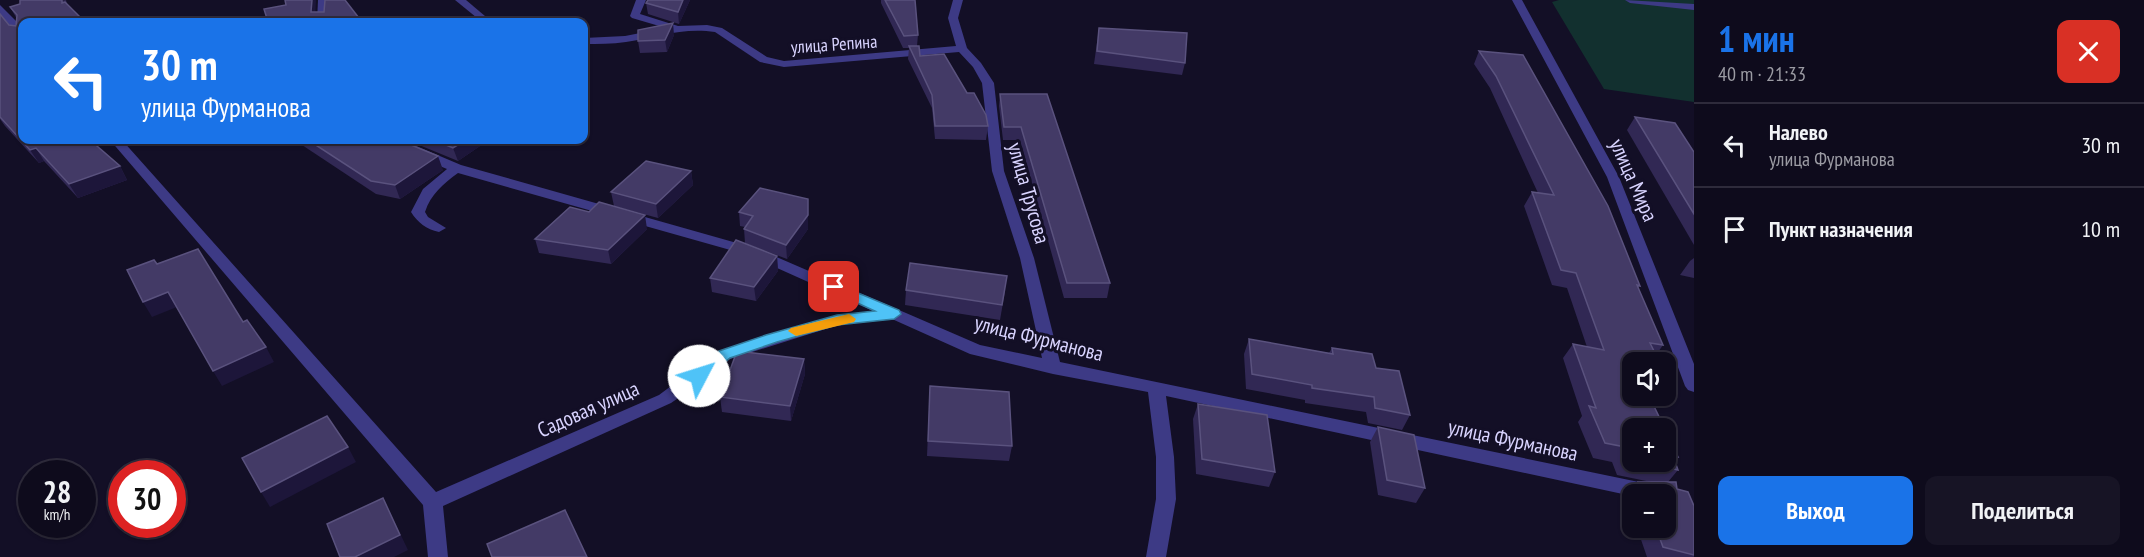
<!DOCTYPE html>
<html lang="ru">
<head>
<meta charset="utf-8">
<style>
  body { margin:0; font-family:"PT Sans Narrow",sans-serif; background:#171425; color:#f1f3f6; height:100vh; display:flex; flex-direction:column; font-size:22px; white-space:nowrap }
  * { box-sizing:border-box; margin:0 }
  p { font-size:20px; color:#9b9ba3 }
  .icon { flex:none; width:33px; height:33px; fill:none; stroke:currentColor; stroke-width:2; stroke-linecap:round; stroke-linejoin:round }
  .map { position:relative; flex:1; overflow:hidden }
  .details { display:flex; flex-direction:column; background:#0e0b1c; width:450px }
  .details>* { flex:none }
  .hud { position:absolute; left:18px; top:18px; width:570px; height:126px; border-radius:12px; box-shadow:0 2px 4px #0004,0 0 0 2px #2e2b3b; background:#1a73e8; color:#fff; overflow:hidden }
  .controls { position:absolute; left:1622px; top:352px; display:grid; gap:12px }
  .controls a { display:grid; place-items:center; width:54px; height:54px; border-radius:12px; background:#0e0b1c; box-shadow:0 2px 4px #0004,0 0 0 2px #2e2b3b; font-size:30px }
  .speed { position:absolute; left:18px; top:460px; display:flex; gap:12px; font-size:30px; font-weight:700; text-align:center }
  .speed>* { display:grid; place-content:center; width:78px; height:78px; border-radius:50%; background:#0e0b1c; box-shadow:0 2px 4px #0004,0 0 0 2px #2e2b3b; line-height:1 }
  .speed small { font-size:15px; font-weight:400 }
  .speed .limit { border:9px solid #d22; background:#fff; color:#111 }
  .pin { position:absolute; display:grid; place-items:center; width:51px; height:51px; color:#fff; margin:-26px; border-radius:12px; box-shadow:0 3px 9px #0006 }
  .me { position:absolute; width:66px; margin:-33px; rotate:50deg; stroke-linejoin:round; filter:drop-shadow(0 0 4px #0008) }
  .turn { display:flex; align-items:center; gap:21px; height:126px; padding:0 24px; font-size:27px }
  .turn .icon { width:78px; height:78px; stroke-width:2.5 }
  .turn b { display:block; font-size:42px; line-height:51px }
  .round { display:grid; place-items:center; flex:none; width:63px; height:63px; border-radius:12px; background:#171425 }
  .headline { display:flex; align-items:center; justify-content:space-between; height:102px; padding:0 24px }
  h1 { font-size:36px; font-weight:700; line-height:45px; color:#1a73e8 }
  .primary-button { display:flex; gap:12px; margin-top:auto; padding:12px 24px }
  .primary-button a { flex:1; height:69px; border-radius:12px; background:#1a73e8; color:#fff; font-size:24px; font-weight:700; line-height:69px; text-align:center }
  .primary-button a+a { background:#171425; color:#f1f3f6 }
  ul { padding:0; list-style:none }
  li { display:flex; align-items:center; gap:18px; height:84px; padding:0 24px; border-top:2px solid #2e2b3b }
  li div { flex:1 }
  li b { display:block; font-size:22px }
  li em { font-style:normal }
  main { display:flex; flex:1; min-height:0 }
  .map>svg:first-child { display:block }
  .green { fill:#12302f }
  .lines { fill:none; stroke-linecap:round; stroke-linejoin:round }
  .minor { fill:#3d3a85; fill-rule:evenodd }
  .wall { fill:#312854 }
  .shaded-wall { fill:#1d163a }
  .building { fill:#433a66; stroke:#5a527e; stroke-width:1.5 }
  .route { fill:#4fc3f7; stroke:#337fa1; stroke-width:1.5 }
  .slow { fill:#f59e0b }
  .labels { text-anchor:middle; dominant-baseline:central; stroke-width:6; stroke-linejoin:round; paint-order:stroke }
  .far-street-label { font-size:18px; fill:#d9d4ff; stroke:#130f26 }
  .street-label { font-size:21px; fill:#d9d4ff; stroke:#130f26 }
</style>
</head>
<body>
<main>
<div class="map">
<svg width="1694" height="557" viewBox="0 0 1694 557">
  <rect width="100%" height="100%" fill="#130f26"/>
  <path class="green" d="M 1559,0 L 1694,0 L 1694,102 L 1604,89 L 1552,2 Z"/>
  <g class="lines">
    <g class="minor">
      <path d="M 318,0 L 328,0 L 327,22 L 317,22 Z"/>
      <path d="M 455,0 L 466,0 L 492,22 L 482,22 Z"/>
      <path d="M 636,0 L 646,0 L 640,14 L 678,26 L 707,25 L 722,28 L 767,57 L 784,61 L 956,46 L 948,18 L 953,0 L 963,0 L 958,18 L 967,48 L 981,63 L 994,83 L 1004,171 L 1034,258 L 1060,362 L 1663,487 L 1670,489 L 1673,495 L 1670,501 L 1665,502 L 1665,495 L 1632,496 L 1166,396 L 1174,457 L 1176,499 L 1166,557 L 1146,557 L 1156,499 L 1156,457 L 1148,392 L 1053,374 L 970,354 L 892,319 L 838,325 L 730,359 L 705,380 L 671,403 L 443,506 L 448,557 L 428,557 L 423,505 L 110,140 L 122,140 L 436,492 L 659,395 L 718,351 L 837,315 L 873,311 L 748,255 L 458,173 C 443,184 431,194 425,212 L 428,217 L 446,228 L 439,232 C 426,229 418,223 411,212 L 423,189 L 447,169 L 408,153 L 388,140 L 402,140 L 461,165 L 758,249 L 980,345 L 1042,358 L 1020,258 L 992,171 L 982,83 L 973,67 L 959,52 L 784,67 L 760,62 L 715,32 C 684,27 656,37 626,42 C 612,44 598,44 584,44 L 584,38 L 625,36 L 666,28 L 632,18 L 630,16 Z"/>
      <path d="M 1512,0 L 1522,0 L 1619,177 L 1694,364 L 1694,392 L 1688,390 L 1685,386 L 1607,177 Z"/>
      <path d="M 1625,0 L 1694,4 L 1694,10 L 1630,3 Z"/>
      <path d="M 0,5 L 22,27 L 22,36 L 18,35 L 0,14 Z"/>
    </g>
  </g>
  <g class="wall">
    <path d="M 66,0 L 67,4 L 22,140 L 120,166 L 127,180 L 78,198 L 44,161 L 39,163 L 5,126 L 0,119 L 0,14 L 9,25 L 16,26 L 17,19 L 10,7 Z"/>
    <path d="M 648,0 L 690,0 L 679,24 L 648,14 L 646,3 Z"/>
    <path d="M 881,0 L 915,0 L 918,35 L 917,46 L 920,56 L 967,93 L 988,126 L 986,140 L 935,139 L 932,108 L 908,59 L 909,48 L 903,48 L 881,3 Z"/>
    <path d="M 1099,28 L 1185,63 L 1182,75 L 1094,64 Z"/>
    <path d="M 674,35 L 667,52 L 640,53 L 638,41 Z"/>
    <path d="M 1479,51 L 1640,286 L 1638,288 L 1663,345 L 1656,355 L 1632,396 L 1665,396 L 1665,375 L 1674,393 L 1662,408 L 1654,407 L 1632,429 L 1632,462 L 1665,462 L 1665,430 L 1678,457 L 1675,461 L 1678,470 L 1668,482 L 1694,506 L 1694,557 L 1647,557 L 1637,528 L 1665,528 L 1665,495 L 1632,495 L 1632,515 L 1625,497 L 1638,482 L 1651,482 L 1617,475 L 1612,462 L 1593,458 L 1578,422 L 1582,416 L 1563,358 L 1573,344 L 1587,347 L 1567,288 L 1552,285 L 1524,206 L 1532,192 L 1538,193 L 1490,88 L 1474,64 Z"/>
    <path d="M 1000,94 L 1047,94 L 1110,283 L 1107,298 L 1064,298 L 1020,140 L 1003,140 L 999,106 Z"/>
    <path d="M 1635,117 L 1694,152 L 1694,245 L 1627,130 Z"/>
    <path d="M 297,140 L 399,140 L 443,170 L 400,199 L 376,194 L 299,143 Z"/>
    <path d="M 407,140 L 478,140 L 480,146 L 458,161 Z"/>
    <path d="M 691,171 L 693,185 L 658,218 L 614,206 L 611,192 Z"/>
    <path d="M 739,212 L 808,229 L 787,259 L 745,243 L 744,229 L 745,227 L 740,226 Z"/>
    <path d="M 647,229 L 611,264 L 539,253 L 535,239 Z"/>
    <path d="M 777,256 L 778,271 L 756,301 L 712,292 L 710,278 Z"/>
    <path d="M 1694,258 L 1694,278 L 1680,275 L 1690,261 Z"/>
    <path d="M 906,290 L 1005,291 L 1000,320 L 905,305 Z"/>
    <path d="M 1249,339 L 1329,353 L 1332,348 L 1376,368 L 1410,415 L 1402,430 L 1368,423 L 1366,412 L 1305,403 L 1305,400 L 1246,389 L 1244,354 Z"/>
    <path d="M 804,359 L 805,374 L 791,421 L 722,412 L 720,397 Z"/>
    <path d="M 930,386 L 1012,446 L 1009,461 L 927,456 Z"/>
    <path d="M 1198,404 L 1275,472 L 1269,487 L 1196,474 L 1193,419 Z"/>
    <path d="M 1378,427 L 1425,488 L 1416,503 L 1378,495 L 1370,442 Z"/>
  </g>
  <g class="shaded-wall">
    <path d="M 312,0 L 316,0 L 315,22 L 311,12 Z"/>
    <path d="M 683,0 L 690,0 L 679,24 L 678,12 Z"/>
    <path d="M 359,18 L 360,22 L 343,22 Z"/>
    <path d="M 673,23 L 674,35 L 667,52 L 665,40 Z"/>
    <path d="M 466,140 L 478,140 L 480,146 L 458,161 L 453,148 Z"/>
    <path d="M 36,148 L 44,161 L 39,163 L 30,150 Z"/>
    <path d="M 438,156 L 443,170 L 400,199 L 395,185 Z"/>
    <path d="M 120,166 L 127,180 L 78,198 L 69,184 Z"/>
    <path d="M 691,171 L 693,185 L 658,218 L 656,204 Z"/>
    <path d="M 808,199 L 808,229 L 787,259 L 786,245 Z"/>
    <path d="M 645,215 L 647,229 L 611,264 L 608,250 Z"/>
    <path d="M 777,256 L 778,271 L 756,301 L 754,287 Z"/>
    <path d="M 168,292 L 177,307 L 152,317 L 143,302 Z"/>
    <path d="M 266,347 L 274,362 L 222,386 L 213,371 Z"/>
    <path d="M 804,359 L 805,374 L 791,421 L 790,406 Z"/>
    <path d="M 348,447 L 356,462 L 270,507 L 261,492 Z"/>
    <path d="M 383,498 L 408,550 L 394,557 L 355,557 Z"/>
  </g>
  <g class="building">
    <path d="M 20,0 L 62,0 L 62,3 L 65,2 L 85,22 L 22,22 L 22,140 L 90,140 L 120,166 L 69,184 L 36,148 L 30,150 L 0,117 L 0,14 L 9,25 L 16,26 L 17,15 L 10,7 L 20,4 Z"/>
    <path d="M 285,0 L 312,0 L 311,12 L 324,12 L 325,0 L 345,0 L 359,18 L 343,22 L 268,22 L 264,9 L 286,5 Z"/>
    <path d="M 648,0 L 683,0 L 678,12 L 646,3 Z"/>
    <path d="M 885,0 L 915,0 L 918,35 L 904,36 Z"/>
    <path d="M 673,23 L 665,40 L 638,41 L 638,30 Z"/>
    <path d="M 1099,28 L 1187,33 L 1185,63 L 1097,51 Z"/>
    <path d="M 909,46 L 919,46 L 920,56 L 944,54 L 967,93 L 974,93 L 986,115 L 988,126 L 935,126 L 932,95 Z"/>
    <path d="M 1479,51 L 1523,55 L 1608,206 L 1640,286 L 1637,285 L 1663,345 L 1650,343 L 1660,363 L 1632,363 L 1632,396 L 1649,396 L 1665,429 L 1632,429 L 1632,460 L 1629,460 L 1625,447 L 1605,443 L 1589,406 L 1596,408 L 1573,344 L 1604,350 L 1576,273 L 1561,270 L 1532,192 L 1554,195 L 1496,76 Z"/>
    <path d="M 1000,94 L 1047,94 L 1110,283 L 1067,283 L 1021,127 L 1004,127 Z"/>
    <path d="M 1635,117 L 1675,123 L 1694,152 L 1694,214 Z"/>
    <path d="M 308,140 L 399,140 L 438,156 L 395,185 L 371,181 Z"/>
    <path d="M 434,140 L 466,140 L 453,148 Z"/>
    <path d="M 646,161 L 691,171 L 656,204 L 611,192 Z"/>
    <path d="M 760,188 L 808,199 L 808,215 L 786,245 L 744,229 L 753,216 L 739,212 Z"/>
    <path d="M 599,202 L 645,215 L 608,250 L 535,239 L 570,207 L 589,212 Z"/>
    <path d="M 736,240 L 777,256 L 754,287 L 710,278 Z"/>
    <path d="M 198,249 L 243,322 L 247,320 L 266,347 L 213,371 L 168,292 L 143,302 L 127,270 L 154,260 L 157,264 Z"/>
    <path d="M 910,263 L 1007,276 L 1002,305 L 906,290 Z"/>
    <path d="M 1249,339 L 1333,354 L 1332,348 L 1372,354 L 1376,368 L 1399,371 L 1410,415 L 1375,408 L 1374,397 L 1312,388 L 1312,385 L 1252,374 Z"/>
    <path d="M 737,351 L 804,359 L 790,406 L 720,397 Z"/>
    <path d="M 1665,375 L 1674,393 L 1665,392 Z"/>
    <path d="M 930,386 L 1009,392 L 1012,446 L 928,441 Z"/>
    <path d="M 1198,404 L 1267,415 L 1275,472 L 1202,459 Z"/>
    <path d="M 327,416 L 348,447 L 261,492 L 242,458 Z"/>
    <path d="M 1378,427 L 1414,435 L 1425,488 L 1387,480 Z"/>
    <path d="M 1665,430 L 1678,457 L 1673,456 L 1678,470 L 1641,462 L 1665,462 Z"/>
    <path d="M 1638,482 L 1676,482 L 1677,489 L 1688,492 L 1694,506 L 1694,555 L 1663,547 L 1656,528 L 1665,528 L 1665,495 L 1643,495 Z"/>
    <path d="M 383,498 L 400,535 L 355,557 L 340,557 L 327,524 Z"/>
    <path d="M 565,510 L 587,557 L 492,557 L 487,544 Z"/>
  </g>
  <path class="route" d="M 834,283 L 899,310 L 901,314 L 894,319 L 837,325 L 777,342 L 730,358 L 704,380 L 694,380 L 691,376 L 694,372 L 719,351 L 766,335 L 837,315 L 875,311 L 829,290 L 829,284 Z"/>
  <path class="slow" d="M 849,314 L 856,319 L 854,322 L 796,336 L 788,331 L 791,328 Z"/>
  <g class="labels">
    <g class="far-street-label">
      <text transform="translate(834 44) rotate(-4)">улица Репина</text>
    </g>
    <g class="street-label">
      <text transform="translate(1634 180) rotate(66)">улица Мира</text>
      <text transform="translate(1029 193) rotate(74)">улица Трусова</text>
      <text transform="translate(1039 338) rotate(14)">улица Фурманова</text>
      <text transform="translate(588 409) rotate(-24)">Садовая улица</text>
      <text transform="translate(1513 440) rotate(12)">улица Фурманова</text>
    </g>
  </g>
</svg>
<div class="controls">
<a><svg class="icon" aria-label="sound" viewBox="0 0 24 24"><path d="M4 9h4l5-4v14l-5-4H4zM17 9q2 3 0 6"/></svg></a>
<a>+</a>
<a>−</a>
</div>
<div class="speed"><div>28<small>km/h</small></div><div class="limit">30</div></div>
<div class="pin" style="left:834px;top:287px;background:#d93025"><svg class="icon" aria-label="arrive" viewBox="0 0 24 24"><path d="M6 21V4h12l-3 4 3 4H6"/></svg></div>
<svg class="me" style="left:699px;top:376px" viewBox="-20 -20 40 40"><circle r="19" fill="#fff"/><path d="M0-13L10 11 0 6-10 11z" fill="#4fc3f7"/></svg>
<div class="hud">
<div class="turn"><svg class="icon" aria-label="left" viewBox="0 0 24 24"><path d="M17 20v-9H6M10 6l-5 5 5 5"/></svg><div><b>30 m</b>улица Фурманова</div></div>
</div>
</div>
<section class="details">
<div class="headline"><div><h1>1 мин</h1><p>40 m · 21:33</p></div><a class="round" style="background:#d93025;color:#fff"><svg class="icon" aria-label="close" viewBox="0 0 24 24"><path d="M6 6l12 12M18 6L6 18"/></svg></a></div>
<ul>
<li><svg class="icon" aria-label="left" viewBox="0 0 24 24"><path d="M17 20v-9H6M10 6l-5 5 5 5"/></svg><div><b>Налево</b><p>улица Фурманова</p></div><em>30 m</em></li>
<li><svg class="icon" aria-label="arrive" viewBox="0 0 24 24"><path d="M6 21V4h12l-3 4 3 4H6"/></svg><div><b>Пункт назначения</b></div><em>10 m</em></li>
</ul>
<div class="primary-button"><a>Выход</a><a>Поделиться</a></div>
</section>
</main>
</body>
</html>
